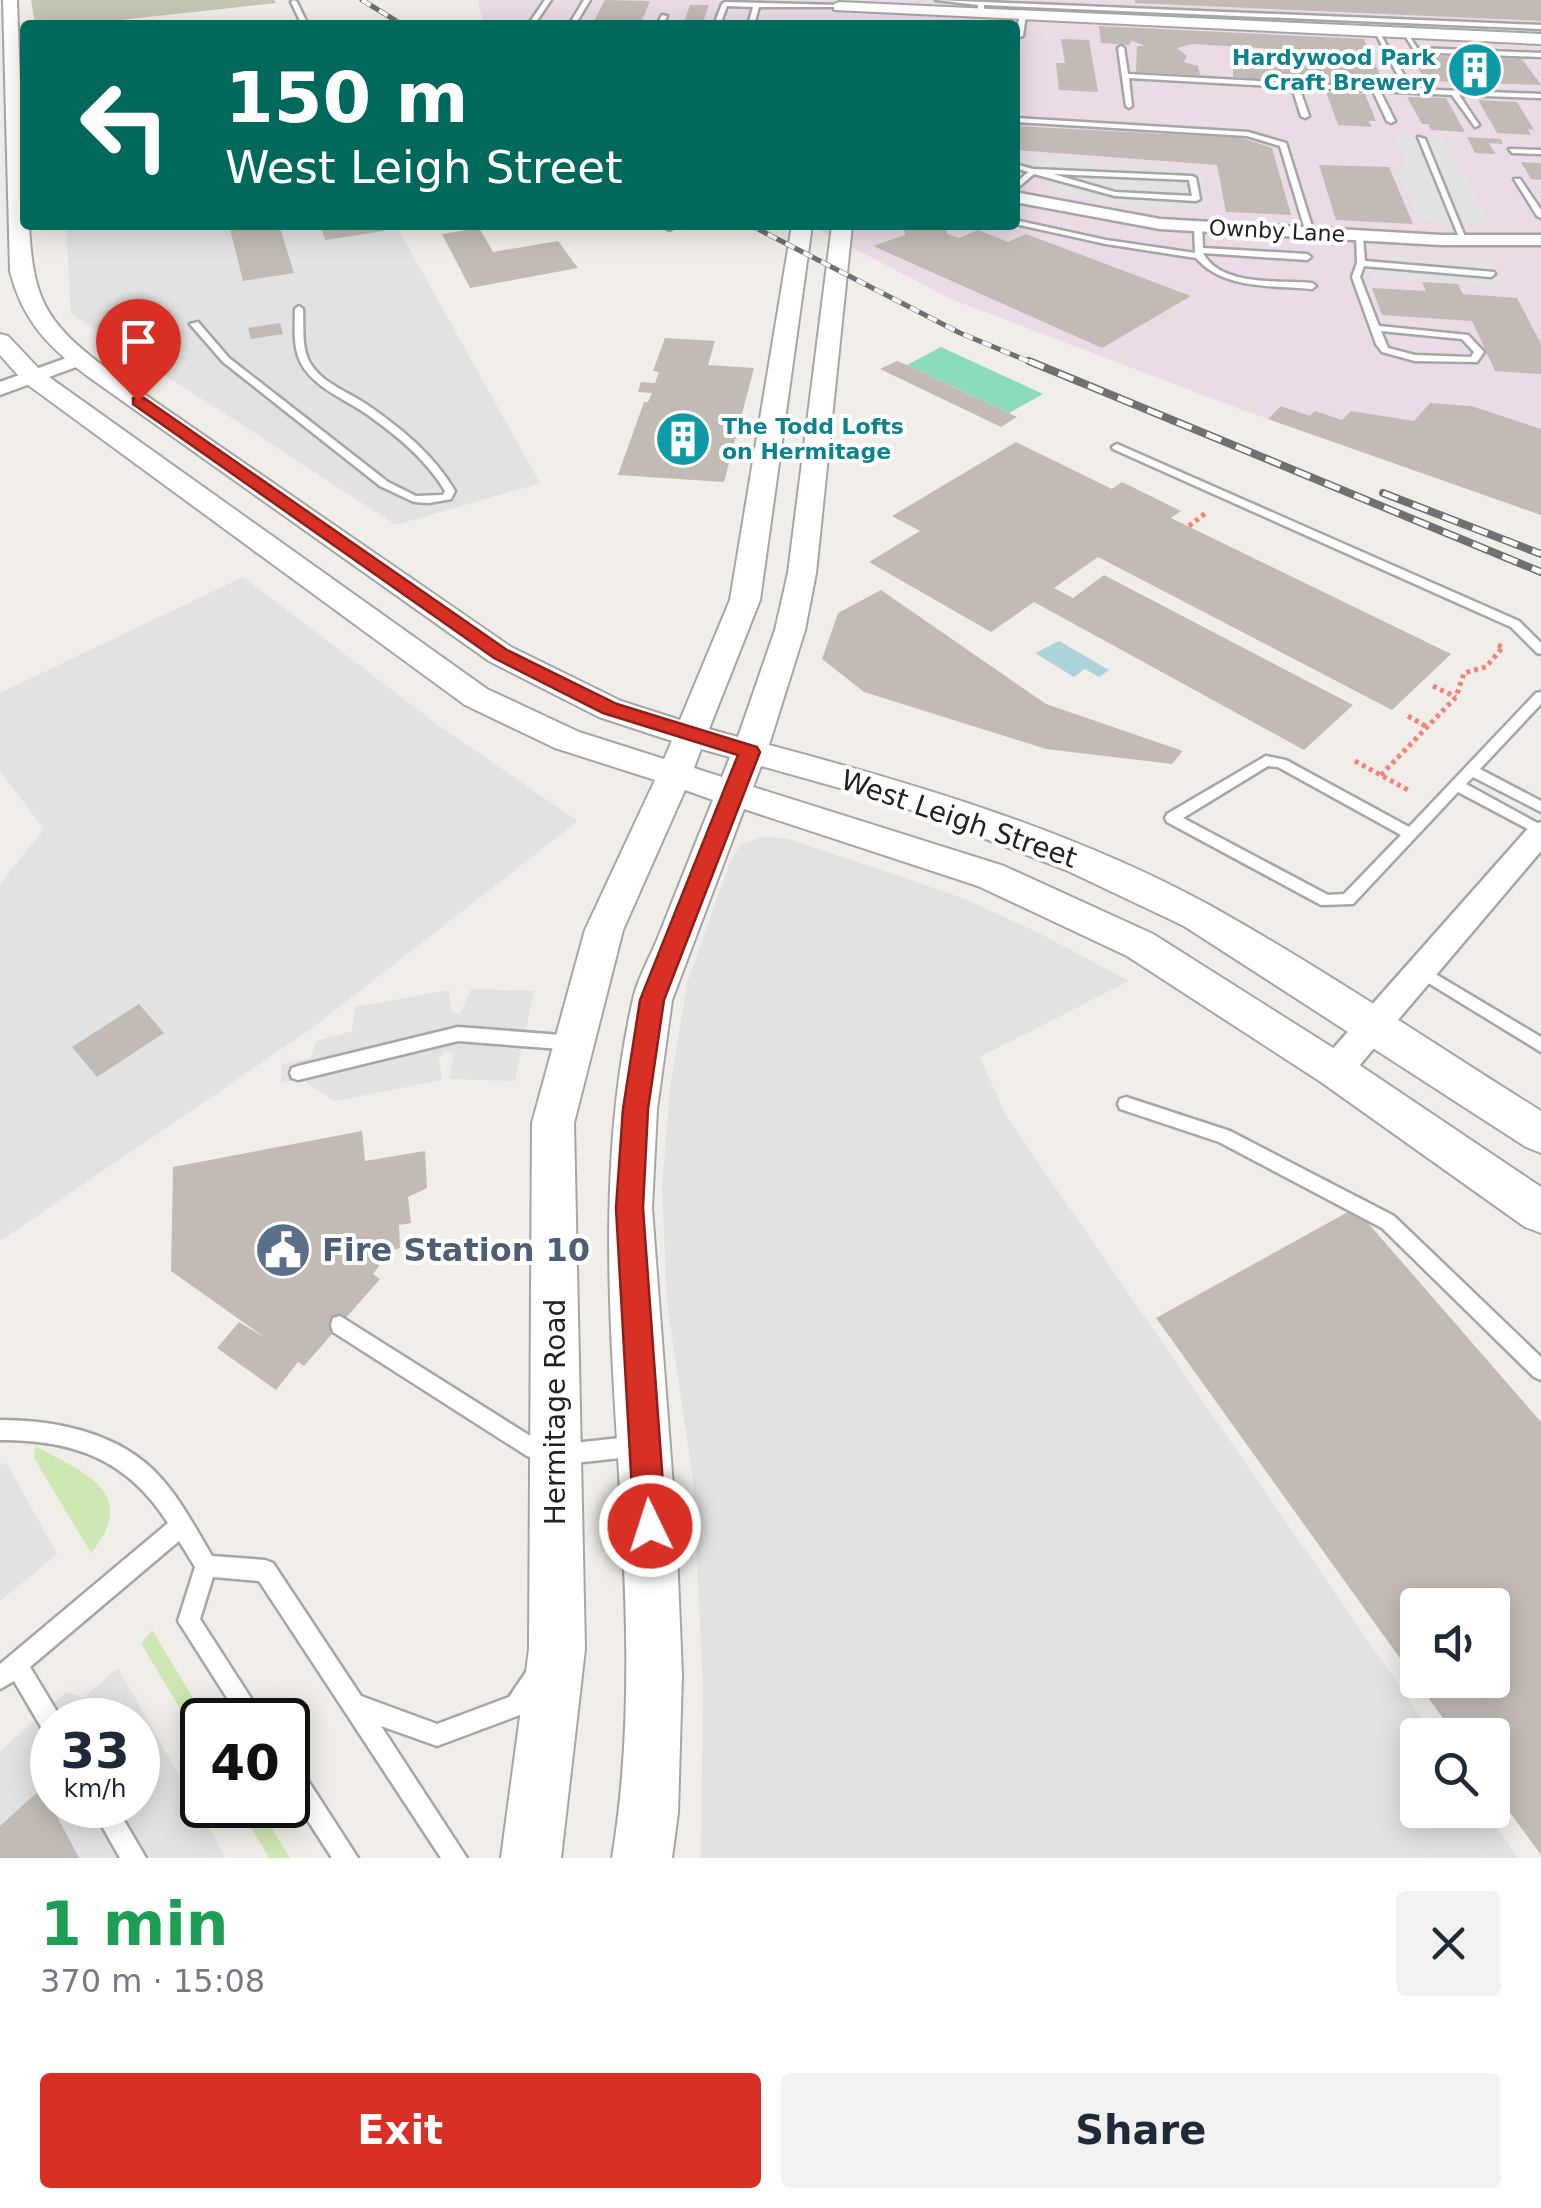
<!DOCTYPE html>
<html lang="en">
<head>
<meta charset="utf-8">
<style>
  body { margin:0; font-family:"DejaVu Sans",sans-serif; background:#f2f2f3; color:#1f2937; height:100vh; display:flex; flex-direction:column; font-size:38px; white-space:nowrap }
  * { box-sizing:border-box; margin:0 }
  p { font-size:32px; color:#747a83 }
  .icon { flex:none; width:55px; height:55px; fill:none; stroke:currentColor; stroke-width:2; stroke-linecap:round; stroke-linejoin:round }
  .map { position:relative; height:1858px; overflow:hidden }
  .sheet { display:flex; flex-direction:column; background:#fff; flex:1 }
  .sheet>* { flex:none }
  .banner { position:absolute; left:20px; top:20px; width:1000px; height:210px; border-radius:10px; box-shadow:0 5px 25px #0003; background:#00695c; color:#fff; overflow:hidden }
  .buttons { position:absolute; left:1400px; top:1588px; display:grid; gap:20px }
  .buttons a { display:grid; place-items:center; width:110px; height:110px; border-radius:10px; background:#fff; box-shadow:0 5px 25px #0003; font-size:50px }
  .speed { position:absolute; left:30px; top:1698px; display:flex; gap:20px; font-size:50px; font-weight:700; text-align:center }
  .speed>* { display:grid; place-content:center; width:130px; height:130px; border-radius:50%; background:#fff; box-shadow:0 5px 25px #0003; line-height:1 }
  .speed small { font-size:25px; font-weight:400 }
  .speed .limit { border:5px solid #111; border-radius:15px; background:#fff; color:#111 }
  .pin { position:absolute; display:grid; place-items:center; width:85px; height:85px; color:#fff; margin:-102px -42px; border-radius:50% 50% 50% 0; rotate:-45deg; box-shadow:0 0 10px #0007 }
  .pin .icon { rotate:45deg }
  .me { position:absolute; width:110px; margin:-55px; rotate:356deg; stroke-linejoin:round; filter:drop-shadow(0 0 8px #0008) }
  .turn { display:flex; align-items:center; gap:35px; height:210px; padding:0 40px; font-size:45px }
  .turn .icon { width:130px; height:130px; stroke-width:2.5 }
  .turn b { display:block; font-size:70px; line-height:85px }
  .round { display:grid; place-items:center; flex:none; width:105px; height:105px; border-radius:10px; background:#f2f2f3 }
  .headline { display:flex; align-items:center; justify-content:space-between; height:170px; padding:0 40px }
  h1 { font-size:60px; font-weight:600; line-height:75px; color:#1e9e55 }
  .cta { display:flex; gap:20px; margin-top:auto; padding:20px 40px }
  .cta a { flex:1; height:115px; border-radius:10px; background:#d93025; color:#fff; font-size:40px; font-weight:600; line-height:115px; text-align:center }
  .cta a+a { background:#f2f2f3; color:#1f2937 }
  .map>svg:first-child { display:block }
  .industrial { fill:#eadbe7 }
  .construction { fill:#c6c6b4 }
  .grass { fill:#cde8b2 }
  .pitch { fill:#8bdcbc }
  .parking { fill:#e2e2e2; fill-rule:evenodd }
  .water { fill:#acd2dc }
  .building { fill:#c2bbb5; fill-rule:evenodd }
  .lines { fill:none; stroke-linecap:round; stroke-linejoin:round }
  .service-casing { stroke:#a6a6a6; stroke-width:5 }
  .minor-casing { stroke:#a6a6a6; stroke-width:5 }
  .tertiary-casing { stroke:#a6a6a6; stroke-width:4 }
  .path { stroke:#f48377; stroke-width:5; stroke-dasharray:4 4; stroke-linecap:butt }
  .service { fill:#fff; fill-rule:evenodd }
  .minor { fill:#fff; fill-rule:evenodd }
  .tertiary { fill:#fff; fill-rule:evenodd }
  .rail-far1-casing { stroke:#707070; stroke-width:5 }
  .rail-casing { stroke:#707070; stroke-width:8 }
  .rail-far1 { stroke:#fff; stroke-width:4; stroke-dasharray:10; stroke-linecap:butt }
  .rail { stroke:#fff; stroke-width:5; stroke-dasharray:16; stroke-linecap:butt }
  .route { fill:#d93025; stroke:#8d1f18; stroke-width:2.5 }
  .labels { text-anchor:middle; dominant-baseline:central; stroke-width:8; stroke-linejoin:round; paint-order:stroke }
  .far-culture-label { font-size:22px; font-weight:bold; fill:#0d838f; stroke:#fff; text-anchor:end }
  .far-street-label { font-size:22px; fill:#222; stroke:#fff }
  .street-label { font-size:28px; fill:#222; stroke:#fff }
  .near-service-label { font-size:32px; font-weight:bold; fill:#4e5e75; stroke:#fff; text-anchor:start }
</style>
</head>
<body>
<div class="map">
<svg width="1541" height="1858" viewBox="0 0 1541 1858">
  <rect width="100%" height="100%" fill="#f1eee9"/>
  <path class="industrial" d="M 478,0 L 1541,0 L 1541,515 L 1229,405 L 951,299 L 809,225 L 1015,225 L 1015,25 L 484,25 Z"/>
  <path class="construction" d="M 31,0 L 274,0 L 276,3 L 74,25 L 35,25 Z"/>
  <g class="grass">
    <path d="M 36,1446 C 83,1473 141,1492 91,1553 L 34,1458 Z"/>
    <path d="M 152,1630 L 206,1720 L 202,1720 L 202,1746 L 141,1643 Z"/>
    <path d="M 238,1805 L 258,1805 L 290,1858 L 269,1858 Z"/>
  </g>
  <path class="pitch" d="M 941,347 L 1043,394 L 1009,413 L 907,365 Z"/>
  <g class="parking">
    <path d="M 1394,134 L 1444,137 L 1491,225 L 1419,221 L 1397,171 L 1406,163 Z"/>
    <path d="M 1015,155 L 1096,159 L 1096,168 L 1107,168 L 1108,163 L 1196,168 L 1196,173 L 1202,174 L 1208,211 L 1114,205 L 1113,199 L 1099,202 L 1045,188 L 1054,182 L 1015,171 Z"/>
    <path d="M 66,225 L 396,225 L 540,483 L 396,525 L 71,314 Z"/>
    <path d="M 1383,256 L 1493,262 L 1506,287 L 1372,279 L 1369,271 L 1382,263 Z"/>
    <path d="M 243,577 L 442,728 L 578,821 L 311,1029 L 0,1241 L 0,884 L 44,829 L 0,771 L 0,693 Z"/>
    <path d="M 763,837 L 789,839 L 960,897 L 1035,931 L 1129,981 L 980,1057 L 1006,1116 L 1433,1735 L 1418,1735 L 1418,1810 L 1485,1810 L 1518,1858 L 701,1858 L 703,1686 L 693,1480 L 667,1303 L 662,1187 L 670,1088 L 687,983 L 730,862 L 740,845 Z"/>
    <path d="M 471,989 L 534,991 L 515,1081 L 449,1079 L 454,1054 L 446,1051 L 439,1058 L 442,1080 L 335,1101 L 301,1079 L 281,1083 L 282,1064 L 311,1058 L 316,1041 L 352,1031 L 355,1007 L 449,990 L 451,1011 L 460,1014 Z"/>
    <path d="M 6,1462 L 57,1554 L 0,1601 L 0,1466 Z"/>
    <path d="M 118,1668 L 226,1858 L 0,1858 L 0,1751 L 67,1692 L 83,1698 ZM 52,1720 L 138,1720 L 138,1805 L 52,1805 Z"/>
  </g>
  <path class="water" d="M 1059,641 L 1109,670 L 1099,677 L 1085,669 L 1074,677 L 1035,653 Z"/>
  <g class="building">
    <path d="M 605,0 L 650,1 L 640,25 L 592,25 Z"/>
    <path d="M 1135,0 L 1541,0 L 1541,21 L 1135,3 Z"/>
    <path d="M 690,5 L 709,5 L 702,25 L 683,25 Z"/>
    <path d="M 1099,26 L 1364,39 L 1382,79 L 1392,86 L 1233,77 L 1233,59 L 1318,66 L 1329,63 L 1324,63 L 1321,54 L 1313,51 L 1192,44 L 1177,48 L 1187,56 L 1184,62 L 1198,66 L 1200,75 L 1136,72 L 1137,46 L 1146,46 L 1132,41 L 1129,45 L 1101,43 Z"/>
    <path d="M 1061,39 L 1089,40 L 1098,92 L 1059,90 L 1056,63 L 1065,63 Z"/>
    <path d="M 1410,55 L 1522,59 L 1541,85 L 1426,81 Z"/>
    <path d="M 1326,92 L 1365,94 L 1376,121 L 1369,121 L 1372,127 L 1338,125 Z"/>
    <path d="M 1407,97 L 1446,98 L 1465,132 L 1431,130 L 1428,124 L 1422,124 Z"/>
    <path d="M 1478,100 L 1517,102 L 1534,130 L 1528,129 L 1531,135 L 1497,133 Z"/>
    <path d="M 1015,126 L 1242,138 L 1272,148 L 1291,215 L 1226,212 L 1217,165 L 1015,150 Z"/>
    <path d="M 1467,137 L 1501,139 L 1503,144 L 1489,143 L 1495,154 L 1475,153 Z"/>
    <path d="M 1521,162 L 1541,163 L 1541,180 L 1531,179 Z"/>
    <path d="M 1319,165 L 1389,167 L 1413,224 L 1336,220 Z"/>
    <path d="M 229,225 L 279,225 L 294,273 L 243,281 Z"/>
    <path d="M 320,225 L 381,225 L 384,231 L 325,240 Z"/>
    <path d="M 903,225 L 945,225 L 947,234 L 959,238 L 978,230 L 1008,242 L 1026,234 L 1191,296 L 1102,348 L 873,246 L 905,235 Z"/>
    <path d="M 479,228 L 493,252 L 558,241 L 578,268 L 470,288 L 442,234 Z"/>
    <path d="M 1422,282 L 1458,284 L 1463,294 L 1517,298 L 1541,344 L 1541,374 L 1495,371 L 1472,321 L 1382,315 L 1372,288 L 1426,291 Z"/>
    <path d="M 280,323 L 283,334 L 251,339 L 248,328 Z"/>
    <path d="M 665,338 L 715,341 L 708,365 L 754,368 L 724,482 L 618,475 L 644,402 L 648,402 L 652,393 L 638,392 L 641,382 L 655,383 L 659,372 L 653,371 Z"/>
    <path d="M 897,361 L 907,365 L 1017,417 L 1001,427 L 880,369 Z"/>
    <path d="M 1430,403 L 1471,406 L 1541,429 L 1541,515 L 1268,419 L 1281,406 L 1310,416 L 1315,411 L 1342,420 L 1351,411 L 1414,421 Z"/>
    <path d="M 1016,442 L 1112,489 L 1122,482 L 1181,511 L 1171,518 L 1451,654 L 1392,710 L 1098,557 L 1054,588 L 1073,598 L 1104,575 L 1353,705 L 1304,750 L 1034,602 L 991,632 L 869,562 L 920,531 L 892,516 Z"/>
    <path d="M 881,590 L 1046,704 L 1183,751 L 1172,764 L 1046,749 L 864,692 L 822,659 L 838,613 Z"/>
    <path d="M 139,1004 L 164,1033 L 97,1077 L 72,1047 Z"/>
    <path d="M 362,1131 L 365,1161 L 425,1151 L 427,1188 L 408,1197 L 411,1223 L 399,1225 L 400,1248 L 390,1251 L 373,1274 L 380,1279 L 304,1366 L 298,1362 L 276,1390 L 217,1348 L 239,1322 L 267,1339 L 171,1271 L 173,1167 Z"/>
    <path d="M 1355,1208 L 1541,1422 L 1541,1855 L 1492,1788 L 1492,1735 L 1455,1735 L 1156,1318 ZM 1418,1605 L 1492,1605 L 1492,1680 L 1418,1680 Z"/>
    <path d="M 42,1788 L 79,1858 L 0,1858 L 0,1826 Z"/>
  </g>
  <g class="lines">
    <g class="service-casing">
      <g id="service">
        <path d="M 294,0 L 297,2 L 308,25 L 302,25 L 291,2 Z"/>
        <path d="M 545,0 L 551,0 L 534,25 L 528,25 Z"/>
        <path d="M 584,0 L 590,0 L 575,25 L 569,25 Z"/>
        <path d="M 936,0 L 1541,25 L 1541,29 L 984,5 L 984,13 L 981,15 L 978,13 L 978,5 Z"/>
        <path d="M 725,2 L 839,5 L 842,7 L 759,7 L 754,25 L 748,25 L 753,7 L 727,6 L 720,25 L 714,25 L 722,4 Z"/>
        <path d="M 1023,13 L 1026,15 L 1023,36 L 1015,38 L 1020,15 Z"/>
        <path d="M 662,15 L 667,16 L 663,25 L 657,25 Z"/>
        <path d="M 1378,30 L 1412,89 L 1541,94 L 1541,98 L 1459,95 L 1479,125 L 1475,127 L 1452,95 L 1380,91 L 1395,121 L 1391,123 L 1387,121 L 1373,91 L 1299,87 L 1309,116 L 1305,118 L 1301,116 L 1292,87 L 1129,78 L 1132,106 L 1129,108 L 1126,106 L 1118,48 L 1121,46 L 1124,48 L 1128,74 L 1405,89 L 1375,32 Z"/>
        <path d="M 1403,32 L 1407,32 L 1417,48 L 1541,53 L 1541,57 L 1415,52 Z"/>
        <path d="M 1015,118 L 1248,132 L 1286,143 L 1314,233 L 1310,235 L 1306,233 L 1280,146 L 1247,136 L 1015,122 Z"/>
        <path d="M 1418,137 L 1425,139 L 1468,244 L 1461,242 Z"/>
        <path d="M 1509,149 L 1541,150 L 1541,154 L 1512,153 Z"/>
        <path d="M 1015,164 L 1033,169 L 1192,176 L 1196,178 L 1200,199 L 1196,201 L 1115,196 L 1034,174 L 1015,190 L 1015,184 L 1028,172 L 1015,168 ZM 1053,174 L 1189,180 L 1192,196 L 1115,192 Z"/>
        <path d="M 1514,179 L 1520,179 L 1541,210 L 1541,218 L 1537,216 Z"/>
        <path d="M 1015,220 L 1106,240 L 1195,253 L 1194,226 L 1198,224 L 1202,226 L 1203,248 L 1307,254 L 1311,257 L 1307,260 L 1203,253 C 1221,287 1278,280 1312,283 L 1316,286 L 1312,289 C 1273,285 1224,290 1196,258 L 1106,244 L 1015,224 Z"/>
        <path d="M 661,225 L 670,225 L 673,228 L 669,230 Z"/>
        <path d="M 1356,234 L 1363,236 L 1365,261 L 1494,272 L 1495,274 L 1491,277 L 1364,266 L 1360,277 L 1379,326 L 1468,335 L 1484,352 L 1477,362 L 1415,361 L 1382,352 L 1376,344 L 1352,277 L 1357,263 ZM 1381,331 L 1462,339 L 1474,352 L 1471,357 L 1415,355 L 1388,348 Z"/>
        <path d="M 299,306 L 303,309 C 304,326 301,347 310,363 C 322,383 348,392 366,404 C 401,428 434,455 455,491 L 451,499 L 429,503 L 414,502 L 380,486 L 223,362 L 190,324 L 198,322 L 229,358 L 388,482 L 416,496 L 443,495 L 445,491 C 426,459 397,436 368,415 C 344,398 308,386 298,356 C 293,341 295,324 295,309 Z"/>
        <path d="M 1117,444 L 1519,621 L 1541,643 L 1541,654 L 1537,653 L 1511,627 L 1113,449 L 1112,447 Z"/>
        <path d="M 1541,692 L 1541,704 L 1480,769 L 1541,801 L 1541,812 L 1473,777 L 1466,784 L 1541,825 L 1541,836 L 1458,792 L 1353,904 L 1321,905 L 1167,822 L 1165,818 L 1167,814 L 1266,756 L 1286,760 L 1409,827 L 1536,693 ZM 1268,766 L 1278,767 L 1401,835 L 1344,894 L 1328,895 L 1183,818 Z"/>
        <path d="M 1422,966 L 1541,1037 L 1541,1052 L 1417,976 L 1414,972 L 1417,968 Z"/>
        <path d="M 458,1027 L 574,1036 L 580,1038 L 582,1043 L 580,1048 L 574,1050 L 458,1041 L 298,1080 L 292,1078 L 290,1073 L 292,1068 L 298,1066 Z"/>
        <path d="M 1126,1097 L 1230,1131 L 1394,1216 L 1541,1357 L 1541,1380 L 1534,1377 L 1382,1228 L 1219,1142 L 1120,1109 L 1118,1104 L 1120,1099 Z"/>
        <path d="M 340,1316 L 532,1437 L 556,1445 L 638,1436 L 645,1439 L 648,1446 L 645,1453 L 638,1456 L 556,1465 L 527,1456 L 333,1332 L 331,1325 L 333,1318 Z"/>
        <path d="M 0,1420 C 56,1420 121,1433 160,1477 C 181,1500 196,1529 212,1556 L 265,1560 L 273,1563 L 361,1696 L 437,1724 L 509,1697 L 526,1672 L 534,1669 L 542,1672 L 545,1680 L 525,1713 L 437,1746 L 381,1726 L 467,1858 L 441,1858 L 259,1581 L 213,1577 L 200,1619 L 265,1720 L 241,1720 L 178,1621 L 195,1567 L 179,1541 L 30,1667 L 62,1720 L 52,1720 L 52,1735 L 44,1732 L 14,1681 L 0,1689 L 0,1664 L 168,1523 C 127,1459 74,1440 0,1440 Z"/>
        <path d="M 288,1758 L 296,1762 L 358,1858 L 332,1858 L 288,1790 Z"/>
        <path d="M 90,1805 L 115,1805 L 146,1858 L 120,1858 Z"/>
      </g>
    </g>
    <g class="minor-casing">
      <g id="minor">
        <path d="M 1015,192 L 1160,219 L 1441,235 L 1541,235 L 1541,245 L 1441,245 L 1160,229 L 1015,202 Z"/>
        <path d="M 80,353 L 87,355 L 87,363 L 0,395 L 0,382 Z"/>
        <path d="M 1541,822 L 1541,851 L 1347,1080 L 1335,1084 L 1323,1080 L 1319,1070 L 1323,1060 L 1531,825 Z"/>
      </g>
    </g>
    <g class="tertiary-casing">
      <g id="tertiary">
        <path d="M 3,0 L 17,0 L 25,225 L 29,225 C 33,297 44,321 102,365 L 511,647 L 621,701 L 680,720 L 730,600 L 792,225 L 812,225 L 760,600 L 709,729 L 738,737 L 775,630 L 788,573 L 832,225 L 852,225 L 816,573 L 805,630 L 769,745 C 919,785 1074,831 1211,906 C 1324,969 1432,1043 1541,1111 L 1541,1153 L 1526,1147 L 1184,926 L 1068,871 L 890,802 L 761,766 L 753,787 L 1004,866 L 1153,934 L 1349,1058 L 1541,1187 L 1541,1233 L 1525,1227 L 1321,1082 L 1127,956 L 978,886 L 744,809 L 672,1000 L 657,1109 L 652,1208 L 676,1526 L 682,1675 L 678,1813 L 672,1858 L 612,1858 C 659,1575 570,1285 632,1004 C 636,982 648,961 657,940 C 676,893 694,846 713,800 L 685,790 L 623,930 L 574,1123 L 585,1649 L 561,1858 L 501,1858 L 529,1649 L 532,1123 L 585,930 L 655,780 L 555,748 L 465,705 L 24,382 L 0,355 L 0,334 L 8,336 L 42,372 L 487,689 L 579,732 L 664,759 L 672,741 L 599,717 L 489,661 L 86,375 C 47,346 22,319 10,271 ZM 701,749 L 730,757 L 722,777 L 694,768 Z"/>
        <path d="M 839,2 L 1541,34 L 1541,44 L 834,10 L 834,4 Z"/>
      </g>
    </g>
    <g class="path">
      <path d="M 1189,526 L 1207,512"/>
      <path d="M 1433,686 L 1456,697"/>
      <path d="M 1408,716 L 1427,727"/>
      <path d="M 1355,761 L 1410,791"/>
      <path d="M 1381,775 L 1456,697 L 1464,673 L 1486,667 L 1503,647 L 1498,645"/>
    </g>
    <use href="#service" class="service"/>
    <use href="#minor" class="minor"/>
    <use href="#tertiary" class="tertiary"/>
    <g class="rail-far1-casing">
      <g id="rail-far1">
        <path d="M 362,0 L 403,25"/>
        <path d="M 750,225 L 960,333 L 1035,364"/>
      </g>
    </g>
    <g class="rail-casing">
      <g id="rail">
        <path d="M 1029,361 L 1541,572"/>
        <path d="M 1383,493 L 1541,554"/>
      </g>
    </g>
    <use href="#rail-far1" class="rail-far1"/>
    <use href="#rail" class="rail"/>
  </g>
  <path class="route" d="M 133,398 L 144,398 L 507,650 L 617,704 L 757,747 L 760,752 L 664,1000 L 648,1109 L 643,1208 L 666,1526 L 661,1537 L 650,1542 L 639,1537 L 634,1526 L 616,1208 L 623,1109 L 640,1000 L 738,755 L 603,713 L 494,658 L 133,404 Z"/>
  <defs>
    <g id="building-disc" transform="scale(2.875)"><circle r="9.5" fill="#0f9aa8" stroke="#fff"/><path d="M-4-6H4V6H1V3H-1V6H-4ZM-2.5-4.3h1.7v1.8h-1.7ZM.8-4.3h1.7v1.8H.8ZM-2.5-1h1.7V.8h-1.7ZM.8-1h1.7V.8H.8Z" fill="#fff"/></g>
    <g id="civic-disc" transform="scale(2.875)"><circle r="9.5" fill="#5c6f8a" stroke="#fff"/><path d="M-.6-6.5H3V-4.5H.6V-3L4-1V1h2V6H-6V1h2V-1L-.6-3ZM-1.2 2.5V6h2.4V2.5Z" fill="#fff"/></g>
  </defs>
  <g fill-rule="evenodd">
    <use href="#building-disc" x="1475" y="70"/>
    <use href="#building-disc" x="683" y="439"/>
    <use href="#civic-disc" x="283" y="1250"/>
  </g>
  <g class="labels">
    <g class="far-culture-label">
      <text x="1436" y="57">Hardywood Park<tspan x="1436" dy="25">Craft Brewery</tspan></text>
      <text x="722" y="426" text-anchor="start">The Todd Lofts<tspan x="722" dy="25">on Hermitage</tspan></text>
    </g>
    <g class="far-street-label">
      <text transform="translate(1277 231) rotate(3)">Ownby Lane</text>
    </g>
    <g class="street-label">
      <text transform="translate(959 819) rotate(19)">West Leigh Street</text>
      <text transform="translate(555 1412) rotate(-90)">Hermitage Road</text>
    </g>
    <g class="near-service-label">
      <text x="322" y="1250">Fire Station 10</text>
    </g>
  </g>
</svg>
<div class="buttons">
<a><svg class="icon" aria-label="sound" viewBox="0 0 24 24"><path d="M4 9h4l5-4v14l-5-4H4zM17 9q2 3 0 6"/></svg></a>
<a><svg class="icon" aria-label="search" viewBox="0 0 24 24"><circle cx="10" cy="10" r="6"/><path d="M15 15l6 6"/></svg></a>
</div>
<div class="speed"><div>33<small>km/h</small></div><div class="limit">40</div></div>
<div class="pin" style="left:138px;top:401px;background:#d93025"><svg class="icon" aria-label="arrive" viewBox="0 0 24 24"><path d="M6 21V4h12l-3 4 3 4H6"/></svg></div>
<svg class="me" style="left:650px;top:1526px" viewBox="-20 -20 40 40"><circle r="17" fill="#d93025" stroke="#fff" stroke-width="3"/><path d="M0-11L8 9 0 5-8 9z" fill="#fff"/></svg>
<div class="banner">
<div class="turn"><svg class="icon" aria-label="left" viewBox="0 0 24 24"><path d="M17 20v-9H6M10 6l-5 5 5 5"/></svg><div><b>150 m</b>West Leigh Street</div></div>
</div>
</div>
<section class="sheet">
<div class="headline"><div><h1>1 min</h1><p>370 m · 15:08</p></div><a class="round"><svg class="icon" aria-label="close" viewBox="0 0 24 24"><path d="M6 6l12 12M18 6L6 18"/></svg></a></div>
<div class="cta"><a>Exit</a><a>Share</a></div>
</section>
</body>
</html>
